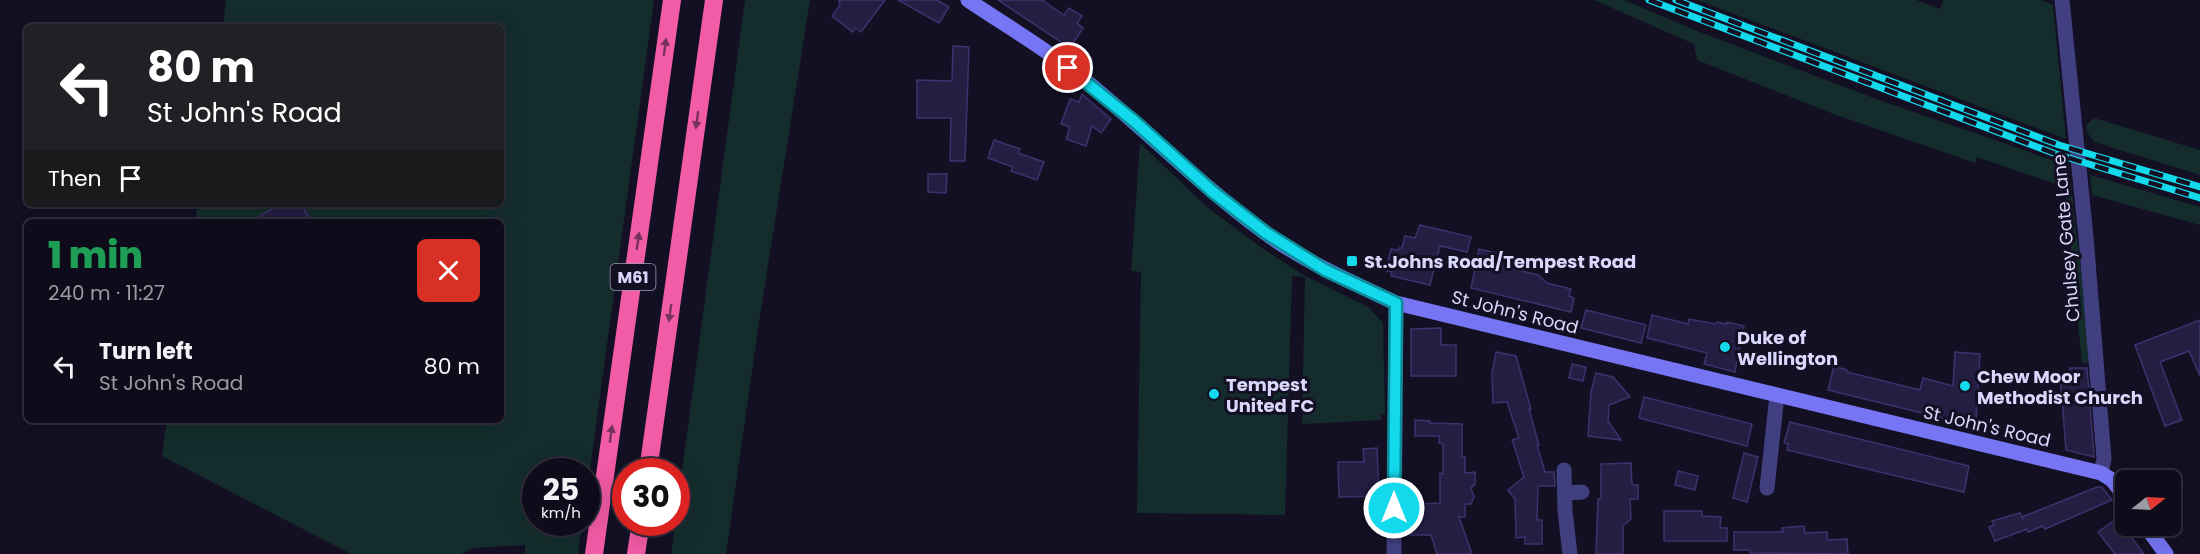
<!DOCTYPE html>
<html lang="en">
<head>
<meta charset="utf-8">
<style>
  body { margin:0; font-family:Poppins,sans-serif; background:#1c1a28; color:#f1f3f6; height:100vh; display:flex; flex-direction:column; font-size:22px; white-space:nowrap }
  * { box-sizing:border-box; margin:0 }
  p { font-size:20px; color:#9b9ba3 }
  .icon { flex:none; width:33px; height:33px; fill:none; stroke:currentColor; stroke-width:2; stroke-linecap:round; stroke-linejoin:round }
  .map { position:relative; flex:1; overflow:hidden }
  .panel { position:absolute; left:24px; top:219px; width:480px; height:204px; display:flex; flex-direction:column; background:#0e0c1b; border-radius:9px; box-shadow:0 6px 24px #0002,0 0 0 2px #2e2c3a }
  .panel>* { flex:none }
  .banner { position:absolute; left:24px; top:24px; width:480px; height:183px; border-radius:9px; box-shadow:0 6px 24px #0002,0 0 0 2px #2e2c3a; background:#202124; color:#fff; overflow:hidden }
  .needle { width:39px; rotate:72deg }
  .buttons { position:absolute; left:2115px; top:470px; display:grid; gap:12px }
  .buttons a { display:grid; place-items:center; width:66px; height:66px; border-radius:9px; background:#0e0c1b; box-shadow:0 6px 24px #0002,0 0 0 2px #2e2c3a; font-size:30px }
  .speed { position:absolute; left:522px; top:458px; display:flex; gap:12px; font-size:30px; font-weight:700; text-align:center }
  .speed>* { display:grid; place-content:center; width:78px; height:78px; border-radius:50%; background:#0e0c1b; box-shadow:0 6px 24px #0002,0 0 0 2px #2e2c3a; line-height:1 }
  .speed small { font-size:15px; font-weight:400 }
  .speed .limit { border:9px solid #d22; background:#fff; color:#111 }
  .pin { position:absolute; display:grid; place-items:center; width:51px; height:51px; color:#fff; margin:-26px; border:3px solid #fff; border-radius:50%; box-shadow:0 2px 6px #0007 }
  .me { position:absolute; width:66px; margin:-33px; rotate:0deg; stroke-linejoin:round; filter:drop-shadow(0 0 4px #0008) }
  .turn { display:flex; align-items:center; gap:21px; height:126px; padding:0 24px; font-size:27px }
  .turn .icon { width:78px; height:78px; stroke-width:2.5 }
  .turn b { display:block; font-size:42px; line-height:51px }
  .then { display:flex; align-items:center; height:57px; padding:0 24px; background:#0003; gap:12px; font-size:22px }
  .round { display:grid; place-items:center; flex:none; width:63px; height:63px; border-radius:9px; background:#1c1a28 }
  .summary { display:flex; align-items:center; justify-content:space-between; height:102px; padding:0 24px }
  h1 { font-size:36px; font-weight:800; line-height:45px; color:#1e9e55 }
  ul { padding:0; list-style:none }
  li { display:flex; align-items:center; gap:18px; height:90px; padding:0 24px }
  li div { flex:1 }
  li b { display:block; font-size:22px }
  li em { font-style:normal }
  .map>svg:first-child { display:block }
  .green { fill:#142d2c }
  .building { fill:#251e43; stroke:#3d326d; stroke-width:1.5 }
  .lines { fill:none; stroke-linecap:round; stroke-linejoin:round }
  .street { stroke:#413f7f; stroke-width:15 }
  .secondary { stroke:#7675f4; stroke-width:15 }
  .highway { stroke:#f25ba6; stroke-width:18 }
  .rail-casing { stroke:#13d9ec; stroke-width:7 }
  .rail { stroke:#131024; stroke-width:4.5; stroke-dasharray:14; stroke-linecap:butt }
  .oneway { fill:#77325e }
  .route-casing { stroke:#0c8d99; stroke-width:15 }
  .route { stroke:#13d9ec; stroke-width:10 }
  .poi-dot { fill:#13d9ec; stroke:#131024; stroke-width:2 }
  .labels { text-anchor:middle; dominant-baseline:central; stroke-width:6; stroke-linejoin:round; paint-order:stroke }
  .shield { fill:#131024; stroke:#9e9bbb; stroke-width:1.5 }
  .shield-label { font-size:16px; font-weight:bold; fill:#dad7fc }
  .street-label { font-size:18px; fill:#dad7fc; stroke:#131024 }
  .poi-label { font-size:18px; font-weight:bold; fill:#dad7fc; stroke:#131024; text-anchor:start }
</style>
</head>
<body>
<div class="map">
<svg width="2200" height="554" viewBox="0 0 2200 554">
  <rect width="100%" height="100%" fill="#131024"/>
  <g class="green">
    <path d="M 226,0 L 654,0 L 587,491 L 586,471 L 536,471 L 536,522 L 582,522 L 578,554 L 525,554 L 525,545 L 473,548 L 461,554 L 351,554 L 162,456 L 167,420 L 501,420 L 501,222 L 195,222 L 198,204 L 501,204 L 501,27 L 223,27 Z"/>
    <path d="M 745,0 L 810,0 L 759,322 L 726,554 L 671,554 Z"/>
    <path d="M 1594,0 L 1624,0 L 1697,31 L 1879,100 L 2069,166 L 2091,363 L 2082,363 L 2065,187 L 1977,157 L 1975,163 L 1831,113 L 1697,60 L 1694,44 Z"/>
    <path d="M 1697,0 L 1916,0 L 1940,9 L 1943,0 L 2041,0 L 2053,5 L 2066,139 Z"/>
    <path d="M 2094,118 L 2200,150 L 2200,175 L 2094,142 L 2087,132 L 2086,126 Z"/>
    <path d="M 1140,143 L 1207,207 L 1262,248 L 1305,276 L 1368,307 L 1383,323 L 1385,414 L 1381,414 L 1381,420 L 1302,424 L 1305,277 L 1292,276 L 1285,515 L 1137,513 L 1141,272 L 1131,271 Z"/>
    <path d="M 2090,175 L 2200,207 L 2200,225 L 2092,195 Z"/>
  </g>
  <g class="building">
    <path d="M 839,0 L 885,0 L 861,32 L 855,28 L 853,32 L 832,16 L 840,5 Z"/>
    <path d="M 898,0 L 937,0 L 949,7 L 939,23 Z"/>
    <path d="M 998,0 L 1042,0 L 1064,15 L 1069,8 L 1082,16 L 1077,23 L 1083,28 L 1070,48 Z"/>
    <path d="M 953,46 L 969,47 L 965,161 L 950,161 L 951,118 L 917,118 L 917,80 L 952,81 Z"/>
    <path d="M 1082,94 L 1111,119 L 1101,133 L 1092,126 L 1086,146 L 1066,139 L 1070,127 L 1061,124 L 1070,99 L 1079,102 Z"/>
    <path d="M 994,140 L 1020,149 L 1018,153 L 1044,162 L 1037,180 L 1011,171 L 1013,167 L 988,158 Z"/>
    <path d="M 928,174 L 947,174 L 946,193 L 928,192 Z"/>
    <path d="M 280,204 L 301,204 L 312,222 L 250,222 Z"/>
    <path d="M 1420,225 L 1471,237 L 1467,252 L 1440,246 L 1430,285 L 1391,276 L 1392,272 L 1386,271 L 1391,249 L 1399,250 L 1399,248 L 1402,248 L 1405,236 L 1415,238 Z"/>
    <path d="M 1479,249 L 1505,255 L 1504,260 L 1511,261 L 1510,268 L 1538,275 L 1547,283 L 1571,289 L 1569,296 L 1574,298 L 1571,312 L 1471,288 Z"/>
    <path d="M 1586,310 L 1646,325 L 1641,343 L 1581,328 Z"/>
    <path d="M 1652,315 L 1688,324 L 1689,319 L 1716,324 L 1717,322 L 1727,324 L 1727,322 L 1744,326 L 1735,372 L 1704,364 L 1707,353 L 1647,338 Z"/>
    <path d="M 2200,320 L 2200,376 L 2189,351 L 2160,362 L 2182,420 L 2165,426 L 2135,345 Z"/>
    <path d="M 1441,328 L 1441,345 L 1456,345 L 1456,376 L 1411,376 L 1411,329 Z"/>
    <path d="M 1496,352 L 1516,356 L 1531,409 L 1529,409 L 1539,445 L 1537,445 L 1545,472 L 1554,472 L 1555,486 L 1538,486 L 1537,520 L 1542,520 L 1542,544 L 1525,544 L 1525,537 L 1516,538 L 1515,499 L 1508,490 L 1524,477 L 1512,440 L 1519,438 L 1507,402 L 1493,403 L 1492,373 Z"/>
    <path d="M 1955,352 L 1980,354 L 1976,420 L 1942,418 L 1828,390 L 1834,366 L 1847,370 L 1847,372 L 1920,390 L 1923,378 L 1953,386 Z"/>
    <path d="M 1572,364 L 1586,367 L 1583,381 L 1569,378 Z"/>
    <path d="M 2070,368 L 2087,368 L 2094,457 L 2066,450 L 2060,375 L 2070,375 Z"/>
    <path d="M 1596,373 L 1613,377 L 1630,397 L 1609,405 L 1608,421 L 1621,440 L 1588,436 L 1591,392 Z"/>
    <path d="M 1644,397 L 1752,424 L 1747,446 L 1639,418 Z"/>
    <path d="M 1415,420 L 1430,421 L 1430,423 L 1462,424 L 1462,457 L 1465,457 L 1465,473 L 1475,472 L 1475,484 L 1471,488 L 1474,497 L 1471,504 L 1465,504 L 1465,517 L 1459,517 L 1472,554 L 1437,554 L 1431,535 L 1410,535 L 1410,520 L 1417,520 L 1417,504 L 1440,503 L 1440,473 L 1443,474 L 1443,444 L 1439,443 L 1439,436 L 1415,436 Z"/>
    <path d="M 1790,422 L 1969,466 L 1964,492 L 1787,450 L 1788,444 L 1784,443 Z"/>
    <path d="M 1377,448 L 1379,496 L 1339,497 L 1338,462 L 1364,462 L 1363,449 Z"/>
    <path d="M 1744,453 L 1758,457 L 1747,502 L 1733,498 Z"/>
    <path d="M 1631,463 L 1632,485 L 1638,485 L 1638,499 L 1630,499 L 1631,519 L 1623,526 L 1623,554 L 1596,554 L 1598,499 L 1601,499 L 1601,464 Z"/>
    <path d="M 1678,471 L 1698,476 L 1695,490 L 1675,485 Z"/>
    <path d="M 2097,487 L 2102,487 L 2112,500 L 2045,529 L 2043,526 L 2028,532 L 2027,529 L 1995,541 L 1989,527 L 1994,525 L 1992,521 L 2020,513 L 2023,519 L 2022,517 Z"/>
    <path d="M 1664,511 L 1702,511 L 1702,516 L 1721,517 L 1720,528 L 1727,528 L 1727,541 L 1664,541 Z"/>
    <path d="M 2118,518 L 2125,529 L 2144,554 L 2115,554 L 2098,532 Z"/>
    <path d="M 1804,526 L 1805,533 L 1827,532 L 1827,540 L 1847,539 L 1848,554 L 1750,553 L 1750,550 L 1734,550 L 1734,532 L 1783,532 L 1782,528 Z"/>
  </g>
  <g class="lines">
    <g class="street">
      <path d="M 2062,0 L 2086,237 L 2104,459 L 2101,473"/>
      <path d="M 1564,470 L 1565,511 L 1570,554"/>
      <path d="M 1767,488 L 1777,395"/>
      <path d="M 1565,493 L 1582,492"/>
      <path d="M 1394,554 L 1396,303"/>
    </g>
    <g class="secondary">
      <path d="M 968,0 C 1005,25 1046,49 1081,77 C 1143,127 1200,185 1264,232 C 1305,262 1351,282 1396,303 L 2101,473 L 2112,480 L 2126,498"/>
      <path d="M 2145,525 L 2166,554"/>
    </g>
    <g class="highway">
      <path d="M 648,471 L 714,0"/>
      <path d="M 594,554 L 672,0"/>
      <path d="M 636,554 L 641,522"/>
    </g>
    <g class="rail-casing">
      <g id="rail">
        <path d="M 1649,0 L 2056,154 L 2200,198"/>
        <path d="M 1676,0 L 2059,145 L 2200,187"/>
      </g>
    </g>
    <use href="#rail" class="rail"/>
  </g>
  <defs><path id="oneway-solid" d="M-6-.8H1V-3.2L6.5 0L1 3.2V.8H-6Z" transform="scale(1.5)"/></defs>
  <g class="oneway">
    <use href="#oneway-solid" transform="translate(665 47) rotate(-82)"/>
    <use href="#oneway-solid" transform="translate(697 120) rotate(98)"/>
    <use href="#oneway-solid" transform="translate(638 241) rotate(-82)"/>
    <use href="#oneway-solid" transform="translate(670 313) rotate(98)"/>
    <use href="#oneway-solid" transform="translate(611 434) rotate(-82)"/>
  </g>
  <g class="lines">
    <g class="route-casing">
      <path id="route" d="M 1068,68 L 1134,121 L 1213,192 L 1266,233 L 1325,270 L 1396,303 L 1394,508"/>
    </g>
    <use href="#route" class="route"/>
  </g>
  <g class="poi-dot">
    <rect x="1346" y="255" width="12" height="12" rx="3"/>
    <circle cx="1725" cy="347" r="6"/>
    <circle cx="1965" cy="386" r="6"/>
    <circle cx="1214" cy="394" r="6"/>
  </g>
  <g class="labels">
    <rect class="shield" x="610.5" y="264" width="45" height="26" rx="4.5"/>
    <g class="shield-label">
      <text x="633" y="277">M61</text>
    </g>
    <g class="street-label">
      <text transform="translate(2066 238) rotate(-95)">Chulsey Gate Lane</text>
      <text transform="translate(1515 312) rotate(14)">St John's Road</text>
      <text transform="translate(1987 426) rotate(13)">St John's Road</text>
    </g>
    <g class="poi-label">
      <text x="1364" y="261">St.Johns Road/Tempest Road</text>
      <text x="1737" y="337">Duke of<tspan x="1737" dy="21">Wellington</tspan></text>
      <text x="1977" y="376">Chew Moor<tspan x="1977" dy="21">Methodist Church</tspan></text>
      <text x="1226" y="384">Tempest<tspan x="1226" dy="21">United FC</tspan></text>
    </g>
  </g>
</svg>
<div class="buttons">
<a><svg class="needle" viewBox="-14 -14 28 28"><path d="M0-13l5 13h-10z" fill="#e53935"/><path d="M0 13l5-13h-10z" fill="#9b9ba3"/></svg></a>
</div>
<div class="speed"><div>25<small>km/h</small></div><div class="limit">30</div></div>
<div class="pin" style="left:1068px;top:68px;background:#d93025"><svg class="icon" aria-label="arrive" viewBox="0 0 24 24"><path d="M6 21V4h12l-3 4 3 4H6"/></svg></div>
<svg class="me" style="left:1394px;top:508px" viewBox="-20 -20 40 40"><circle r="17" fill="#13d9ec" stroke="#fff" stroke-width="3"/><path d="M0-11L8 9 0 5-8 9z" fill="#fff"/></svg>
<div class="banner">
<div class="turn"><svg class="icon" aria-label="left" viewBox="0 0 24 24"><path d="M17 20v-9H6M10 6l-5 5 5 5"/></svg><div><b>80 m</b>St John's Road</div></div>
<div class="then">Then<svg class="icon" aria-label="arrive" viewBox="0 0 24 24"><path d="M6 21V4h12l-3 4 3 4H6"/></svg></div>
</div>
<section class="panel">
<div class="summary"><div><h1>1 min</h1><p>240 m · 11:27</p></div><a class="round" style="background:#d93025;color:#fff"><svg class="icon" aria-label="close" viewBox="0 0 24 24"><path d="M6 6l12 12M18 6L6 18"/></svg></a></div>
<ul>
<li><svg class="icon" aria-label="left" viewBox="0 0 24 24"><path d="M17 20v-9H6M10 6l-5 5 5 5"/></svg><div><b>Turn left</b><p>St John's Road</p></div><em>80 m</em></li>
</ul>
</section>
</div>
</body>
</html>
